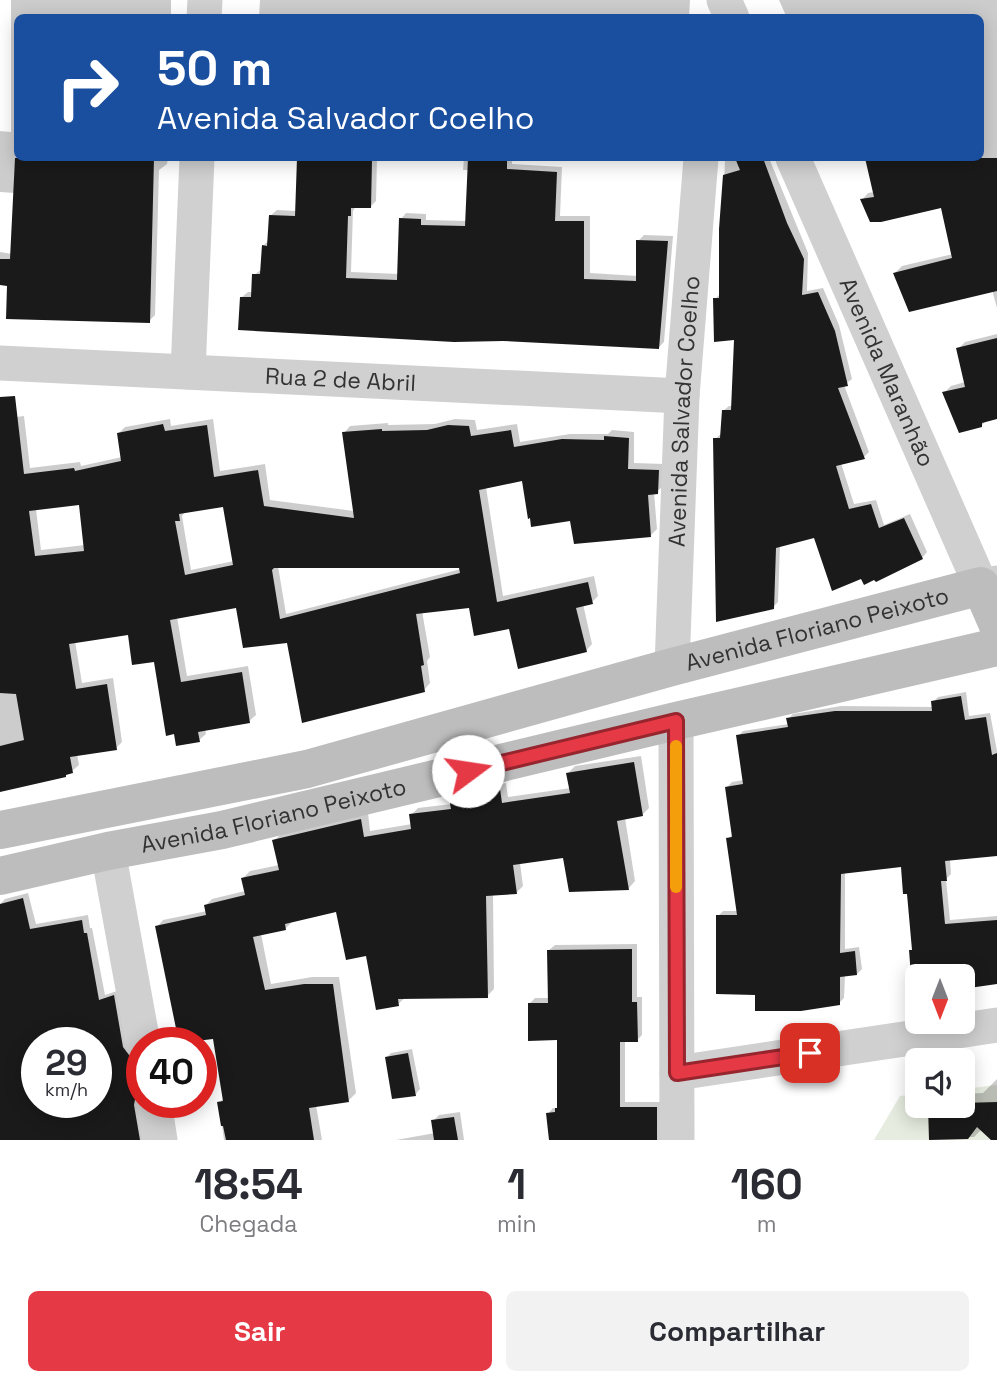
<!DOCTYPE html>
<html lang="pt">
<head>
<meta charset="utf-8">
<style>
  body { margin:0; font-family:"Space Grotesk",sans-serif; background:#f2f2f3; color:#2b2b33; height:100vh; display:flex; flex-direction:column; font-size:26px; white-space:nowrap }
  * { box-sizing:border-box; margin:0 }
  p { font-size:23px; color:#7c7c81 }
  .icon { flex:none; width:38px; height:38px; fill:none; stroke:currentColor; stroke-width:2; stroke-linecap:round; stroke-linejoin:round }
  .map { position:relative; height:1140px; overflow:hidden }
  .details { display:flex; flex-direction:column; background:#fff; flex:1 }
  .details>* { flex:none }
  .hud { position:absolute; left:14px; top:14px; width:970px; height:147px; border-radius:10px; box-shadow:0 4px 18px #0003; background:#1a4fa0; color:#fff; overflow:hidden }
  .needle { width:46px; rotate:180deg }
  .controls { position:absolute; left:905px; top:964px; display:grid; gap:14px }
  .controls a { display:grid; place-items:center; width:70px; height:70px; border-radius:10px; background:#fff; box-shadow:0 4px 18px #0003; font-size:35px }
  .speed { position:absolute; left:21px; top:1027px; display:flex; gap:14px; font-size:35px; font-weight:700; text-align:center }
  .speed>* { display:grid; place-content:center; width:91px; height:91px; border-radius:50%; background:#fff; box-shadow:0 4px 18px #0003; line-height:1 }
  .speed small { font-size:18px; font-weight:400 }
  .speed .limit { border:10px solid #d22; background:#fff; color:#111 }
  .pin { position:absolute; display:grid; place-items:center; width:60px; height:60px; color:#fff; margin:-30px; border-radius:14px; box-shadow:0 4px 10px #0006 }
  .me { position:absolute; width:77px; margin:-38px; rotate:76deg; stroke-linejoin:round; filter:drop-shadow(0 0 5px #0008) }
  .turn { display:flex; align-items:center; gap:24px; height:147px; padding:0 28px; font-size:32px }
  .turn .icon { width:91px; height:91px; stroke-width:2.5 }
  .turn b { display:block; font-size:49px; line-height:60px }
  .eta { display:flex; justify-content:space-evenly; align-items:center; height:119px; text-align:center }
  .eta b { font-size:42px; font-weight:600; line-height:49px }
  .primary-button { display:flex; gap:14px; margin-top:auto; padding:14px 28px }
  .primary-button a { flex:1; height:80px; border-radius:10px; background:#e63946; color:#fff; font-size:28px; font-weight:600; line-height:80px; text-align:center }
  .primary-button a+a { background:#f2f2f3; color:#2b2b33 }
  .map>svg:first-child { display:block }
  .green { fill:#e6ecdf }
  .shadow { fill:#0003; fill-rule:evenodd }
  .building { fill:#1a1a1a; fill-rule:evenodd }
  .lines { fill:none; stroke-linecap:round; stroke-linejoin:round }
  .street { stroke:#d0d0d0; stroke-width:35 }
  .secondary { stroke:#bdbdbd; stroke-width:38 }
  .route-casing { stroke:#96252e; stroke-width:18 }
  .route { stroke:#e63946; stroke-width:12 }
  .slow { stroke:#f59e0b; stroke-width:12 }
  .labels { text-anchor:middle; dominant-baseline:central; stroke-width:7; stroke-linejoin:round; paint-order:stroke }
  .street-label { font-size:23px; fill:#333; stroke:#fff }
</style>
</head>
<body>
<div class="map">
<svg width="997" height="1140" viewBox="0 0 997 1140">
  <rect width="100%" height="100%" fill="#fff"/>
  <path class="green" d="M 997,1085 L 997,1140 L 874,1140 L 900,1096 L 917,1094 L 917,1106 L 962,1106 L 963,1089 Z"/>
  <g class="shadow">
    <path d="M 11,0 L 171,0 L 171,18 L 18,18 L 18,158 L 168,158 L 167,164 L 159,170 L 155,315 L 149,321 L 9,283 L 0,283 L 0,252 L 12,254 L 15,193 L 0,192 L 0,131 L 11,132 Z"/>
    <path d="M 260,0 L 690,0 L 689,18 L 599,18 L 539,14 L 538,18 L 259,18 Z"/>
    <path d="M 779,0 L 997,0 L 997,308 L 992,290 L 895,273 L 902,266 L 953,254 L 943,206 L 862,200 L 868,193 L 874,192 L 867,158 L 980,158 L 980,18 L 787,18 Z"/>
    <path d="M 299,158 L 377,158 L 376,201 L 370,207 L 356,206 L 353,211 L 351,272 L 399,274 L 401,219 L 406,213 L 426,214 L 426,220 L 467,221 L 470,170 L 463,170 L 464,158 L 512,158 L 512,164 L 562,167 L 560,216 L 590,216 L 590,273 L 638,276 L 638,241 L 644,235 L 673,236 L 664,342 L 658,348 L 242,297 L 248,292 L 253,292 L 254,275 L 262,269 L 263,246 L 269,240 L 271,215 L 277,210 L 297,211 Z"/>
    <path d="M 725,158 L 769,158 L 808,253 L 807,291 L 823,288 L 839,325 L 852,379 L 844,385 L 869,452 L 864,457 L 841,463 L 854,504 L 876,500 L 884,525 L 910,514 L 927,552 L 922,558 L 816,536 L 780,545 L 778,602 L 773,607 L 715,439 L 722,433 L 723,411 L 729,406 L 733,406 L 736,339 L 715,299 L 720,294 Z"/>
    <path d="M 997,334 L 997,417 L 987,420 L 981,426 L 944,393 L 951,386 L 965,382 L 958,349 L 965,342 Z"/>
    <path d="M 24,416 L 30,468 L 80,462 L 81,466 L 122,457 L 119,433 L 125,427 L 170,419 L 171,426 L 213,419 L 220,471 L 265,464 L 270,500 L 354,511 L 344,433 L 350,426 L 388,423 L 388,425 L 435,424 L 455,419 L 475,420 L 477,430 L 517,424 L 520,442 L 570,434 L 608,434 L 612,430 L 634,432 L 634,463 L 665,464 L 664,486 L 654,493 L 657,529 L 651,535 L 571,519 L 523,479 L 486,487 L 503,596 L 594,576 L 598,596 L 592,602 L 583,604 L 592,644 L 586,651 L 511,627 L 470,606 L 422,611 L 430,657 L 427,661 L 430,683 L 424,690 L 289,641 L 238,606 L 177,617 L 187,676 L 248,666 L 256,715 L 249,721 L 205,729 L 206,734 L 199,740 L 156,660 L 129,633 L 75,641 L 82,683 L 113,678 L 122,742 L 116,748 L 77,754 L 79,765 L 72,771 L 0,791 L 0,419 ZM 80,503 L 85,545 L 41,550 L 36,509 ZM 224,505 L 234,561 L 191,570 L 182,516 L 185,512 ZM 278,566 L 461,566 L 461,569 L 286,614 Z"/>
    <path d="M 966,692 L 969,716 L 990,713 L 997,751 L 997,854 L 950,859 L 951,874 L 946,879 L 950,920 L 997,916 L 997,982 L 962,976 L 917,976 L 917,990 L 914,991 L 911,951 L 914,947 L 909,892 L 902,865 L 845,872 L 845,949 L 859,947 L 862,969 L 857,974 L 845,975 L 844,998 L 839,1003 L 757,993 L 718,916 L 723,911 L 738,911 L 728,839 L 733,834 L 727,787 L 732,782 L 744,780 L 738,736 L 743,731 L 789,724 L 788,719 L 793,714 L 841,706 L 933,707 L 933,702 L 938,697 Z"/>
    <path d="M 641,756 L 649,808 L 642,815 L 625,818 L 635,881 L 629,888 L 565,856 L 520,863 L 523,886 L 516,893 L 493,894 L 494,989 L 487,996 L 406,997 L 398,1004 L 337,910 L 292,922 L 285,929 L 261,934 L 271,984 L 312,977 L 339,977 L 356,1093 L 349,1100 L 316,1105 L 322,1140 L 224,1140 L 219,1103 L 225,1097 L 214,1037 L 181,1043 L 157,927 L 163,920 L 207,911 L 205,906 L 212,899 L 245,891 L 243,878 L 250,871 L 279,865 L 274,841 L 281,834 L 368,813 L 370,831 L 412,824 L 411,815 L 418,808 L 452,804 L 451,799 L 458,792 L 506,783 L 508,797 L 571,788 L 568,773 L 575,766 Z"/>
    <path d="M 28,893 L 36,924 L 88,915 L 90,928 L 92,928 L 105,995 L 120,990 L 137,1053 L 141,1075 L 139,1077 L 141,1086 L 139,1098 L 148,1140 L 0,1140 L 0,904 L 5,899 ZM 37,1043 L 96,1043 L 96,1102 L 37,1102 Z"/>
    <path d="M 637,944 L 637,997 L 642,997 L 642,1035 L 637,1040 L 625,1040 L 625,1102 L 662,1102 L 663,1140 L 551,1140 L 548,1114 L 553,1108 L 558,1108 L 559,1039 L 529,1004 L 535,998 L 549,998 L 549,950 L 555,945 Z"/>
    <path d="M 412,1049 L 420,1089 L 416,1094 L 386,1058 L 391,1053 Z"/>
    <path d="M 997,1079 L 997,1136 L 982,1129 L 974,1137 L 931,1138 L 930,1106 L 962,1106 L 962,1094 L 983,1093 Z"/>
    <path d="M 460,1112 L 464,1140 L 396,1140 L 435,1133 L 433,1121 L 439,1115 Z"/>
  </g>
  <g class="building">
    <path d="M 15,158 L 154,158 L 150,323 L 6,319 L 7,286 L 0,285 L 0,259 L 10,259 Z"/>
    <path d="M 297,158 L 372,160 L 371,208 L 351,208 L 351,216 L 348,216 L 346,278 L 397,280 L 399,218 L 421,219 L 421,225 L 465,226 L 468,158 L 507,158 L 507,169 L 557,172 L 555,221 L 584,221 L 584,279 L 636,281 L 636,240 L 668,241 L 659,349 L 503,341 L 454,342 L 238,330 L 240,297 L 251,297 L 252,274 L 260,274 L 262,245 L 267,246 L 269,215 L 295,216 Z"/>
    <path d="M 735,158 L 763,158 L 787,223 L 804,259 L 802,295 L 818,292 L 835,331 L 848,386 L 838,388 L 865,459 L 836,466 L 849,509 L 871,504 L 879,528 L 904,518 L 923,559 L 876,582 L 874,580 L 864,585 L 861,579 L 832,591 L 814,538 L 776,548 L 774,609 L 716,622 L 713,438 L 720,438 L 722,410 L 731,410 L 734,340 L 714,342 L 713,298 L 719,298 L 719,229 L 723,175 L 740,170 Z"/>
    <path d="M 865,158 L 997,158 L 997,291 L 909,312 L 893,273 L 952,258 L 941,208 L 881,222 L 870,222 L 860,199 L 874,197 Z"/>
    <path d="M 997,338 L 997,419 L 982,423 L 982,427 L 959,433 L 942,392 L 965,387 L 956,348 Z"/>
    <path d="M 15,396 L 24,474 L 74,468 L 75,471 L 121,461 L 117,433 L 163,424 L 165,431 L 207,425 L 214,477 L 258,470 L 264,506 L 354,518 L 342,432 L 382,429 L 382,431 L 427,430 L 448,425 L 469,426 L 471,436 L 511,430 L 514,447 L 562,439 L 604,440 L 604,436 L 629,438 L 628,469 L 659,470 L 658,494 L 648,495 L 651,537 L 574,544 L 570,521 L 531,527 L 530,518 L 528,519 L 522,481 L 479,490 L 497,602 L 588,582 L 593,604 L 576,608 L 587,652 L 518,669 L 509,629 L 474,636 L 469,608 L 416,614 L 424,665 L 421,666 L 425,692 L 302,723 L 287,643 L 243,648 L 236,608 L 170,620 L 181,682 L 242,672 L 250,723 L 198,732 L 200,742 L 176,746 L 174,734 L 166,736 L 154,662 L 132,665 L 128,635 L 69,644 L 76,689 L 107,684 L 117,750 L 70,757 L 73,773 L 66,775 L 66,777 L 0,792 L 0,746 L 24,740 L 16,694 L 0,693 L 0,397 ZM 79,505 L 84,551 L 35,556 L 29,511 ZM 223,507 L 233,565 L 185,575 L 175,521 L 180,521 L 179,514 ZM 274,568 L 459,568 L 460,573 L 280,619 L 272,570 Z"/>
    <path d="M 961,696 L 965,720 L 986,717 L 992,755 L 997,753 L 997,856 L 945,861 L 947,881 L 941,881 L 945,924 L 997,920 L 997,984 L 962,989 L 962,976 L 911,976 L 909,950 L 912,950 L 907,894 L 903,894 L 901,867 L 841,874 L 840,953 L 855,951 L 857,975 L 840,977 L 840,1005 L 801,1011 L 755,1011 L 755,995 L 716,994 L 716,915 L 737,915 L 726,838 L 732,837 L 725,787 L 743,784 L 736,735 L 788,727 L 786,718 L 835,711 L 932,711 L 931,701 Z"/>
    <path d="M 634,762 L 643,816 L 617,821 L 629,890 L 569,892 L 563,858 L 513,865 L 517,894 L 486,896 L 488,998 L 398,999 L 399,1006 L 376,1010 L 366,956 L 346,960 L 336,912 L 285,924 L 286,930 L 253,937 L 265,990 L 304,984 L 333,984 L 349,1102 L 309,1108 L 314,1140 L 226,1140 L 223,1126 L 221,1126 L 217,1102 L 223,1101 L 213,1039 L 179,1043 L 155,926 L 206,915 L 204,905 L 245,895 L 241,878 L 279,870 L 272,840 L 361,819 L 364,837 L 411,829 L 409,814 L 451,809 L 449,798 L 500,789 L 502,803 L 570,793 L 566,773 Z"/>
    <path d="M 23,898 L 30,929 L 82,920 L 84,933 L 87,933 L 99,1000 L 114,995 L 123,1047 L 132,1059 L 136,1082 L 134,1083 L 136,1094 L 134,1105 L 140,1140 L 0,1140 L 0,904 ZM 37,1043 L 96,1043 L 96,1102 L 37,1102 Z"/>
    <path d="M 632,949 L 632,1002 L 637,1002 L 638,1042 L 620,1042 L 620,1107 L 657,1107 L 657,1140 L 549,1140 L 546,1113 L 555,1112 L 555,1108 L 557,1108 L 557,1040 L 528,1041 L 528,1003 L 548,1003 L 547,950 Z"/>
    <path d="M 408,1053 L 416,1096 L 392,1099 L 385,1057 Z"/>
    <path d="M 997,1102 L 997,1140 L 991,1140 L 977,1127 L 968,1139 L 929,1140 L 928,1106 L 962,1106 L 962,1103 Z"/>
    <path d="M 454,1117 L 458,1140 L 434,1140 L 431,1120 Z"/>
  </g>
  <g class="lines">
    <g class="street">
      <path d="M 724,0 L 732,18"/>
      <path d="M 204,18 L 205,0"/>
      <path id="s1" d="M 793,158 L 981,586 L 997,583"/>
      <path id="s2" d="M 0,363 L 682,396"/>
      <path d="M 188,372 L 197,158"/>
      <path id="s3" d="M 672,667 L 682,396 L 701,158"/>
      <path d="M 676,721 L 677,1140"/>
      <path d="M 108,851 L 143,1043"/>
      <path d="M 677,1073 L 997,1025"/>
      <path d="M 154,1102 L 160,1140"/>
    </g>
    <g class="secondary">
      <path id="s4" d="M 0,830 L 307,769 L 672,667 L 981,586 L 997,623"/>
      <path id="s5" d="M 0,876 L 108,851 L 222,830 L 676,721 L 997,647"/>
    </g>
  </g>
  <g class="lines">
    <g class="route-casing">
      <path id="route" d="M 468,771 L 676,721 L 677,1073 L 810,1053"/>
    </g>
    <use href="#route" class="route"/>
    <path class="slow" d="M 676,746 L 676,887"/>
  </g>
  <g class="labels">
    <g class="street-label">
      <text stroke="none"><textPath href="#s1" startOffset="234">Avenida Maranhão</textPath></text>
      <text stroke="none"><textPath href="#s2" startOffset="341">Rua 2 de Abril</textPath></text>
      <text stroke="none"><textPath href="#s3" startOffset="256">Avenida Salvador Coelho</textPath></text>
      <text stroke="none"><textPath href="#s4" startOffset="842">Avenida Floriano Peixoto</textPath></text>
      <text stroke="none"><textPath href="#s5" startOffset="280">Avenida Floriano Peixoto</textPath></text>
    </g>
  </g>
</svg>
<div class="controls">
<a><svg class="needle" viewBox="-14 -14 28 28"><path d="M0-13l5 13h-10z" fill="#e53935"/><path d="M0 13l5-13h-10z" fill="#7c7c81"/></svg></a>
<a><svg class="icon" aria-label="sound" viewBox="0 0 24 24"><path d="M4 9h4l5-4v14l-5-4H4zM17 9q2 3 0 6"/></svg></a>
</div>
<div class="speed"><div>29<small>km/h</small></div><div class="limit">40</div></div>
<div class="pin" style="left:810px;top:1053px;background:#d93025"><svg class="icon" aria-label="arrive" viewBox="0 0 24 24"><path d="M6 21V4h12l-3 4 3 4H6"/></svg></div>
<svg class="me" style="left:468px;top:771px" viewBox="-20 -20 40 40"><circle r="19" fill="#fff"/><path d="M0-13L10 11 0 6-10 11z" fill="#e63946"/></svg>
<div class="hud">
<div class="turn"><svg class="icon" aria-label="right" viewBox="0 0 24 24"><path d="M7 20v-9h11M14 6l5 5-5 5"/></svg><div><b>50 m</b>Avenida Salvador Coelho</div></div>
</div>
</div>
<section class="details">
<div class="eta">
<div><b>18:54</b><p>Chegada</p></div>
<div><b>1</b><p>min</p></div>
<div><b>160</b><p>m</p></div>
</div>
<div class="primary-button"><a>Sair</a><a>Compartilhar</a></div>
</section>
</body>
</html>
